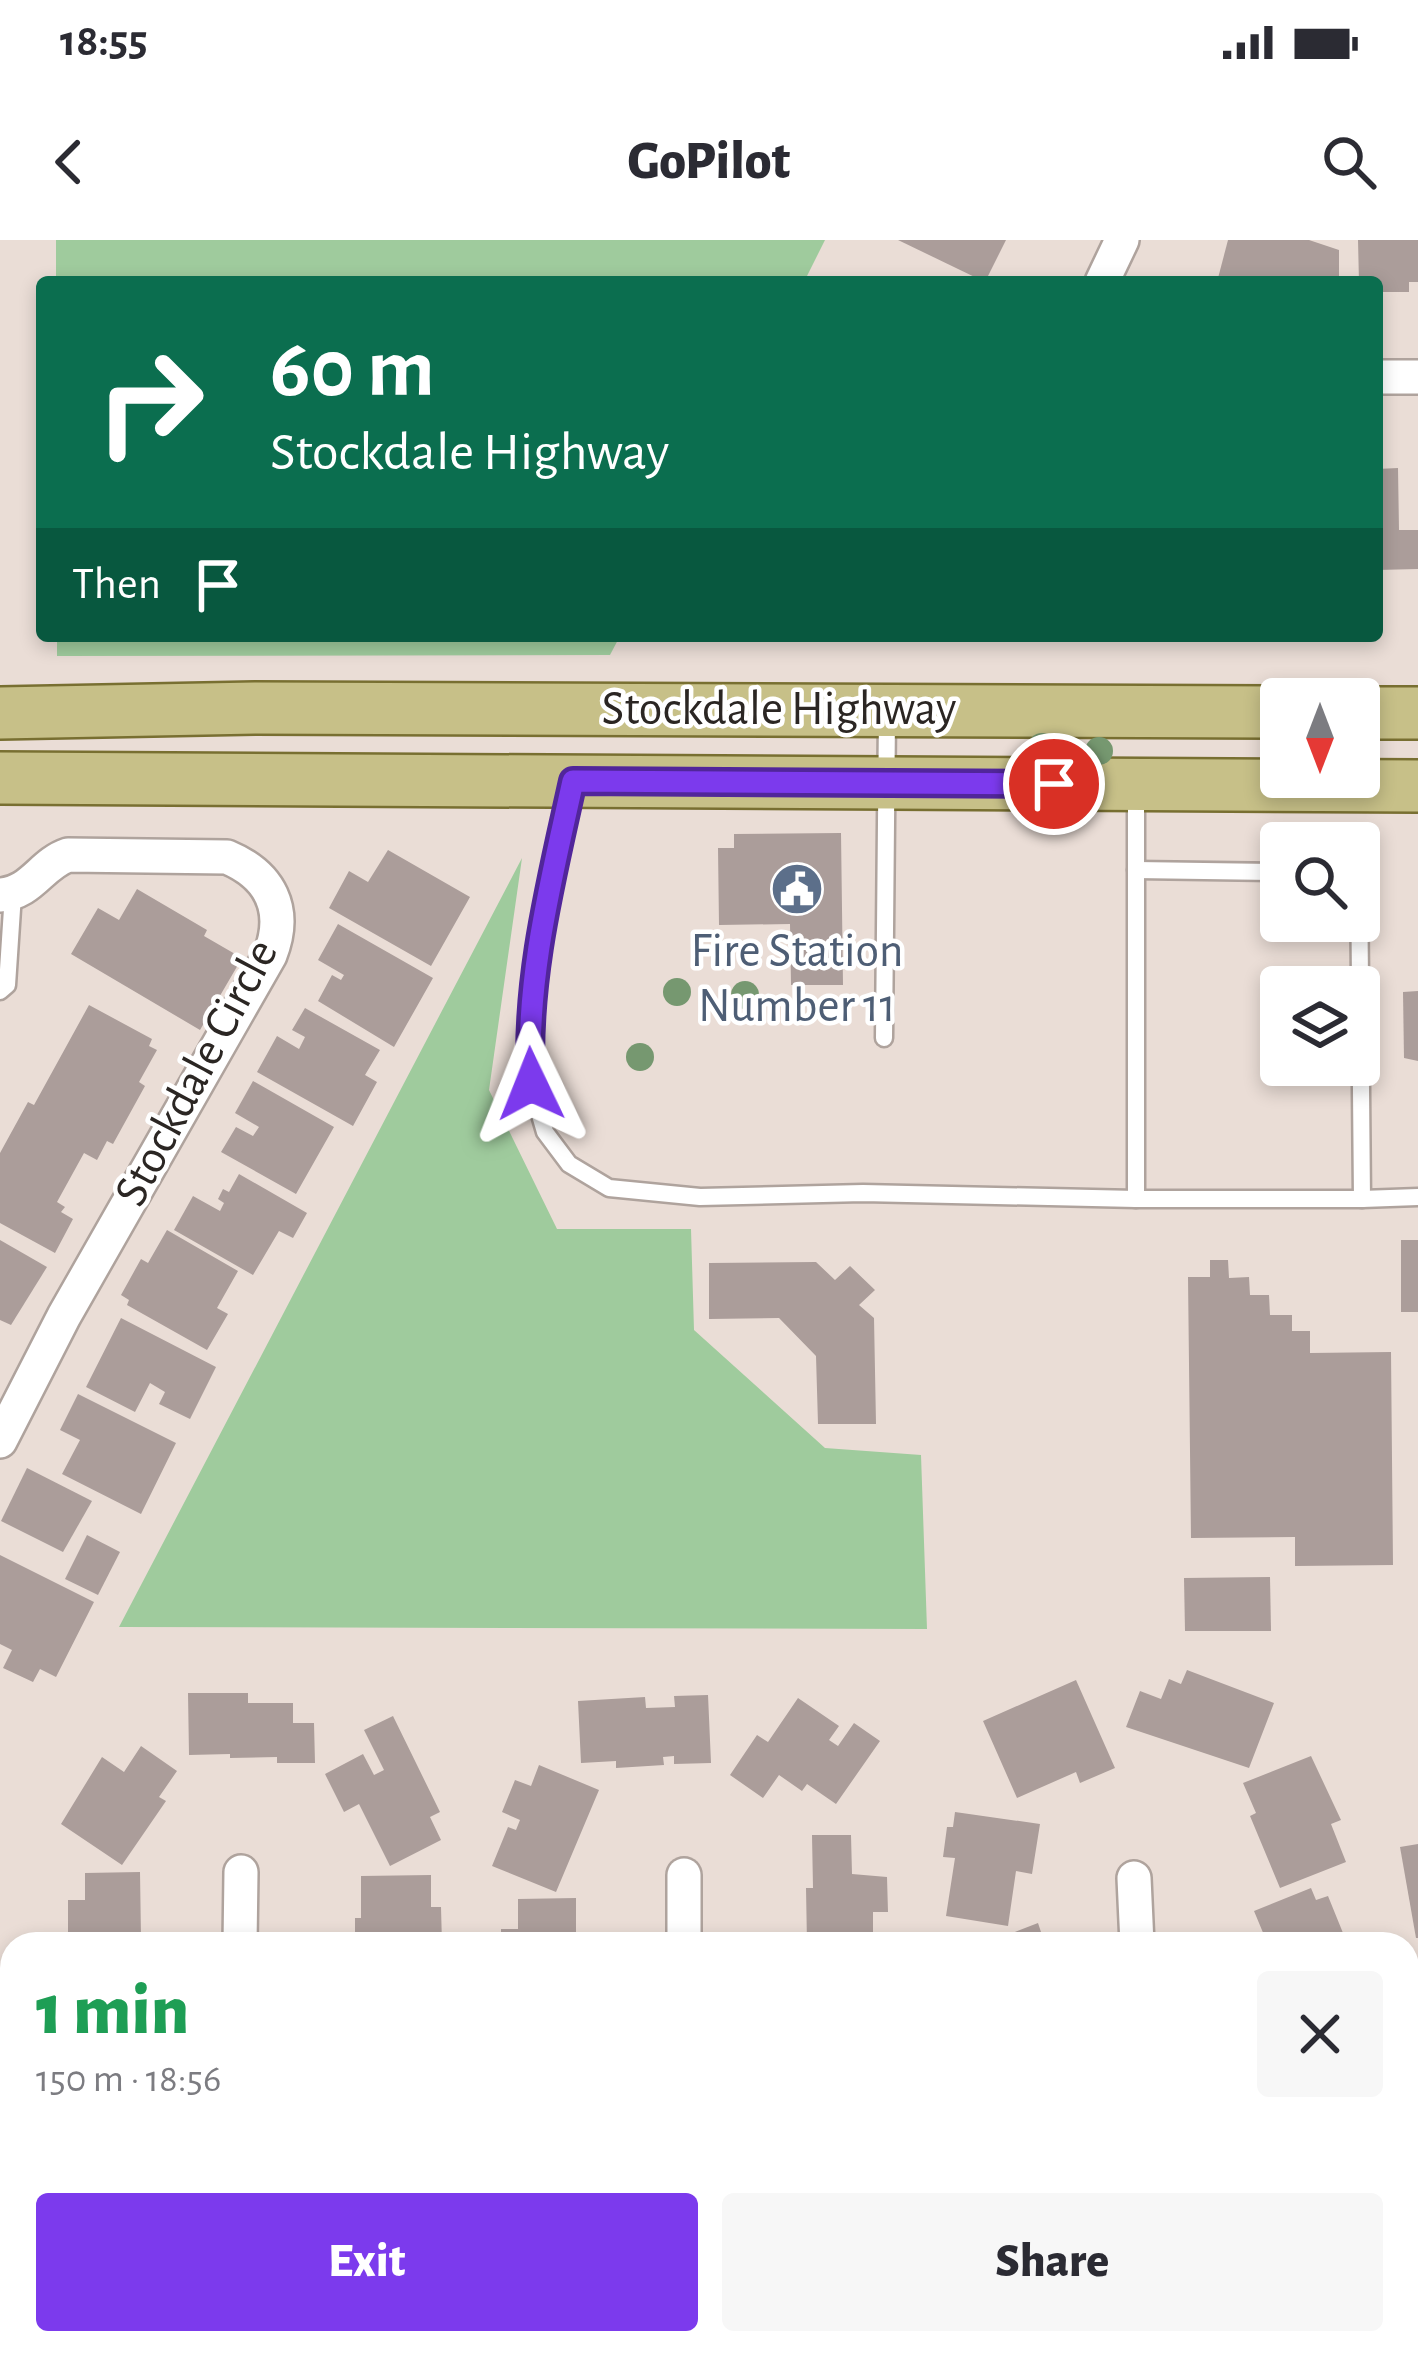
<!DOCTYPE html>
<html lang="en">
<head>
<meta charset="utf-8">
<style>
  body { margin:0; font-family:"Alegreya Sans",sans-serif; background:#f7f7f7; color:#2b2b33; height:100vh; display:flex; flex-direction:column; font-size:45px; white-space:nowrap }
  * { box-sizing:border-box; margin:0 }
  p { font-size:39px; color:#7c7c81 }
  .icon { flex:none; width:66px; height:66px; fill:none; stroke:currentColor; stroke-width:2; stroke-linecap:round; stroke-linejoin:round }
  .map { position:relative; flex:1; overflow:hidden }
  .drawer { position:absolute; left:0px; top:1692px; width:1419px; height:423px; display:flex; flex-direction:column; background:#fff; border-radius:36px 36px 0 0; box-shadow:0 6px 18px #0003 }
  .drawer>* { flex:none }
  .banner { position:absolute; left:36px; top:36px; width:1347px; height:366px; border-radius:12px; box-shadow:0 6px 18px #0003; background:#0b6e4f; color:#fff; overflow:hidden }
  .needle { width:78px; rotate:180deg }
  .buttons { position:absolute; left:1260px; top:438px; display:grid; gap:24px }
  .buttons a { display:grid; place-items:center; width:120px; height:120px; border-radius:12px; background:#fff; box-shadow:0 6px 18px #0003; font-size:60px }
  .pin { position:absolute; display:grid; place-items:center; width:102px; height:102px; color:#fff; margin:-51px; border:6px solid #fff; border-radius:50%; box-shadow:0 3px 12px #0007 }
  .me { position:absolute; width:132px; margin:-66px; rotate:358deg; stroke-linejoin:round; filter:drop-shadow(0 0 9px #0008) }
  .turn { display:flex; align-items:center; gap:42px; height:252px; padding:0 36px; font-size:54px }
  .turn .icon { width:156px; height:156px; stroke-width:2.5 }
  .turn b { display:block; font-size:84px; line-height:102px }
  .then { display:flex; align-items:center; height:114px; padding:0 36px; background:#0003; gap:24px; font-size:45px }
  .round { display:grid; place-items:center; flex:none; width:126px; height:126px; border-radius:12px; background:#f7f7f7 }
  .overview { display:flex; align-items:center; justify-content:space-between; height:204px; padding:0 36px }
  h1 { font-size:72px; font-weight:800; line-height:90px; color:#1e9e55 }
  .primary-button { display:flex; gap:24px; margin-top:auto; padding:24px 36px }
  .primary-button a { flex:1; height:138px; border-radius:12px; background:#7c3aed; color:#fff; font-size:48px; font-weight:800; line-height:138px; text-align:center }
  .primary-button a+a { background:#f7f7f7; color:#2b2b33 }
  .status { display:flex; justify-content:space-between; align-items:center; height:84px; padding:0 60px; background:#fff; direction:ltr }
  .status svg { height:33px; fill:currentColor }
  header { display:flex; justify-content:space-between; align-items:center; height:156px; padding:0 36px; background:#fff; font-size:54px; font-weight:800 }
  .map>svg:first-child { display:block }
  .green { fill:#9fcb9d }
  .building { fill:#ab9d9a }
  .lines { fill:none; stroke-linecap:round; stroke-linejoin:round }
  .lane-casing { stroke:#afa39d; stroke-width:21 }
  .street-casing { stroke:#afa39d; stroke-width:38 }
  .primary-casing { stroke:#786f31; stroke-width:56 }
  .lane { stroke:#fff; stroke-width:16 }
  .street { stroke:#fff; stroke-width:33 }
  .primary { stroke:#c7c088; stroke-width:51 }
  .tree { fill:#769870 }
  .route-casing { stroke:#51269a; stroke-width:30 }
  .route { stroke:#7c3aed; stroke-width:21 }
  .labels { text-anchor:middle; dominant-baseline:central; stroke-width:9; stroke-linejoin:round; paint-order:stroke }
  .street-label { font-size:48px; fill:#2b2623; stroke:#fff }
  .service-label { font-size:48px; fill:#4e5e75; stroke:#fff }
</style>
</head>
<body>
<div class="status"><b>18:55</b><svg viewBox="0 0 49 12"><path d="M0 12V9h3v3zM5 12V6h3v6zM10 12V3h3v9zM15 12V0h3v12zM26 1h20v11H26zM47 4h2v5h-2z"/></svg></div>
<header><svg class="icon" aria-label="back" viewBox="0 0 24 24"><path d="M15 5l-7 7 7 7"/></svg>GoPilot<svg class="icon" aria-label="search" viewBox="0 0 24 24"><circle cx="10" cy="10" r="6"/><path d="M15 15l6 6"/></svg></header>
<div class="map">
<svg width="1418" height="2113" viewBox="0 0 1418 2113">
  <rect width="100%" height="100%" fill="#eaddd6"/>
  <g class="green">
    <path d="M 56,0 L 825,0 L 804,42 L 56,42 Z"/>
    <path d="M 57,396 L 620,396 L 610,415 L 57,416 Z"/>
    <path d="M 522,618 L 489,850 L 557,989 L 691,989 L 694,1090 L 825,1208 L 921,1215 L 927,1389 L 119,1387 Z"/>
  </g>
  <g class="building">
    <path d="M 898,0 L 1006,0 L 985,42 Z"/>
    <path d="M 1228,0 L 1309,0 L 1339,10 L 1339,42 L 1217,42 Z"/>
    <path d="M 1358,0 L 1418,0 L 1418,42 L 1409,42 L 1409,52 L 1377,52 L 1377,42 L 1359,42 Z"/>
    <path d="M 1398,228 L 1399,290 L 1418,290 L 1418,329 L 1377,330 L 1377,229 Z"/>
    <path d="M 841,593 L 843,745 L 791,745 L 790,684 L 719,685 L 718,608 L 734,608 L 734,594 Z"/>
    <path d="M 388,610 L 470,657 L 431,726 L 329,668 L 349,631 L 368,642 Z"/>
    <path d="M 137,649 L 207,690 L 204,696 L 242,718 L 200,790 L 71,714 L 98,668 L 119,680 Z"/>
    <path d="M 338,684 L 433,738 L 394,807 L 318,761 L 332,735 L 341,740 L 344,735 L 318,720 Z"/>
    <path d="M 1418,751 L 1418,821 L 1404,818 L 1403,752 Z"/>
    <path d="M 89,765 L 152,799 L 149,806 L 157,810 L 139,842 L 145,846 L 113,904 L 107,901 L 97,920 L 84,913 L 57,962 L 65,967 L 61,972 L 73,979 L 55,1013 L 0,983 L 0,913 L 28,862 L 34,865 Z"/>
    <path d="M 305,768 L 380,810 L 365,835 L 377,842 L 353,886 L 257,832 L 277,796 L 299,809 L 305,797 L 292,790 Z"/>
    <path d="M 253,841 L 334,887 L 296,954 L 221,912 L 236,887 L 253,896 L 259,887 L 235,873 Z"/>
    <path d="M 239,934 L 307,973 L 293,998 L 279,991 L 253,1035 L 174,990 L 193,956 L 220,971 L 224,963 L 218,959 L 223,949 L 229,952 Z"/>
    <path d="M 167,990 L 238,1031 L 217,1068 L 228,1074 L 207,1110 L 127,1065 L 129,1060 L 121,1055 L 141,1019 L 148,1023 Z"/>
    <path d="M 0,1000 L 47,1027 L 11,1085 L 0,1080 Z"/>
    <rect x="1401" y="1000" width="17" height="72"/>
    <path d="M 1210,1020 L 1228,1020 L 1229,1038 L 1249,1037 L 1250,1055 L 1269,1055 L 1270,1075 L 1292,1075 L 1292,1091 L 1310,1091 L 1310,1113 L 1391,1112 L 1393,1325 L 1295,1326 L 1295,1297 L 1191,1298 L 1188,1037 L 1210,1037 Z"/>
    <path d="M 816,1022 L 835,1040 L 850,1026 L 875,1050 L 859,1065 L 874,1078 L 876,1184 L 818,1184 L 816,1116 L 779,1078 L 709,1079 L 709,1023 Z"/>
    <path d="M 121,1078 L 216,1127 L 190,1179 L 159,1164 L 165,1152 L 150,1143 L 135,1172 L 86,1147 Z"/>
    <path d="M 78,1154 L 176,1203 L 141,1274 L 62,1234 L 80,1200 L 60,1190 Z"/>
    <path d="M 27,1228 L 92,1261 L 63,1312 L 1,1281 Z"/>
    <path d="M 87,1295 L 120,1312 L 98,1355 L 65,1339 Z"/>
    <path d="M 0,1315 L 94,1362 L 56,1437 L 40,1429 L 33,1442 L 3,1428 L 12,1410 L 0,1404 Z"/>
    <path d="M 1270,1337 L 1271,1391 L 1185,1391 L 1184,1338 Z"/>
    <path d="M 1187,1430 L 1274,1463 L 1249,1528 L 1126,1487 L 1140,1451 L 1161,1459 L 1169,1439 L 1181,1444 Z"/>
    <path d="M 1076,1440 L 1115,1528 L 1080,1543 L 1076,1532 L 1017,1558 L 983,1481 Z"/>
    <path d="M 188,1453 L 248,1453 L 248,1463 L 293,1463 L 293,1483 L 314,1483 L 315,1523 L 277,1523 L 277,1517 L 230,1518 L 230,1514 L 189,1515 Z"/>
    <path d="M 708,1455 L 711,1523 L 674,1524 L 674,1516 L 663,1517 L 664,1525 L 616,1528 L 616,1521 L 581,1523 L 578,1461 L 645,1457 L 646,1468 L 675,1467 L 674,1456 Z"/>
    <path d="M 798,1458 L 839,1486 L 829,1500 L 838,1506 L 854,1483 L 880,1501 L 836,1564 L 807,1544 L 802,1551 L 779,1535 L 763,1558 L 730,1535 L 757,1495 L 768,1502 Z"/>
    <path d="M 393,1476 L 440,1572 L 430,1577 L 441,1600 L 390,1626 L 359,1564 L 344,1572 L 325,1534 L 363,1514 L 374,1535 L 384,1530 L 364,1490 Z"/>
    <path d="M 141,1506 L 177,1531 L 159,1557 L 166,1561 L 122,1625 L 61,1584 L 102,1517 L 124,1532 Z"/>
    <path d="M 1311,1516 L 1341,1580 L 1331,1584 L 1346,1622 L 1280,1648 L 1250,1576 L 1256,1573 L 1243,1543 Z"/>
    <path d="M 539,1525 L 599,1550 L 556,1652 L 492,1626 L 508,1587 L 516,1590 L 520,1580 L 502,1572 L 515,1540 L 531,1546 Z"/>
    <path d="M 955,1572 L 1040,1584 L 1032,1634 L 1016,1631 L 1008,1686 L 946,1676 L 955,1618 L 943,1617 L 947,1587 L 953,1587 Z"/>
    <path d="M 812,1595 L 851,1595 L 852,1634 L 887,1637 L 888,1672 L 873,1672 L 873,1704 L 807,1704 L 806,1648 L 813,1648 Z"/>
    <path d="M 1418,1604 L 1418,1698 L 1416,1698 L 1400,1607 Z"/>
    <path d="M 140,1632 L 141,1699 L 156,1699 L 156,1704 L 68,1704 L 68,1660 L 85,1660 L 85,1633 Z"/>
    <path d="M 431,1635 L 431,1667 L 441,1667 L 442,1704 L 355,1704 L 355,1678 L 361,1678 L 361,1636 Z"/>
    <path d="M 1311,1648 L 1316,1660 L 1328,1656 L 1343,1693 L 1330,1698 L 1332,1704 L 1242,1704 L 1264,1695 L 1254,1671 Z"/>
    <path d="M 576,1658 L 576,1704 L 501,1704 L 501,1689 L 518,1689 L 518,1659 Z"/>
    <path d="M 1038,1683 L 1045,1704 L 984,1704 Z"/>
    <path d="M 1418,1892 L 1418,1969 L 1407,1980 L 1407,1903 Z"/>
  </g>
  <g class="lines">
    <g class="lane-casing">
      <g id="lane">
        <path d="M 572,548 L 537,715 L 528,787 L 531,844 L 545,892 L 569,924 L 609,948 L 700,957 L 863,953 L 1136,959"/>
        <path d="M 1136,551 L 1136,959 L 1362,959 L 1359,633"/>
        <path d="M 1136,630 L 1281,632"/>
        <path d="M 0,751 L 7,745 L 13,654"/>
        <path d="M 884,798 L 887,475"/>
        <path d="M 1362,959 L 1418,957"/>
      </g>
    </g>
    <g class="street-casing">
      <g id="street">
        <path d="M 1102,42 L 1122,0"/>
        <path d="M 1377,137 L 1418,137"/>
        <path d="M 0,655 C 32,653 41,624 68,615 L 227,617 C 270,635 288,669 270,715 L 64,1076 L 0,1201"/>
        <path d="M 1134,1638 L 1137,1704"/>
        <path d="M 240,1704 L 241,1632"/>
        <path d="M 684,1704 L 684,1635"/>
        <path d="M 1407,2072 L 1418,2064"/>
        <path d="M 1291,2103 L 1295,2113"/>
        <path d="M 239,2113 L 239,2103"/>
        <path d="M 682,2113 L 682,2103"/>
        <path d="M 1342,2113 L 1362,2103"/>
      </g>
    </g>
    <g class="primary-casing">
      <g id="primary">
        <path d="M 0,473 L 255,468 L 1281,472"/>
        <path d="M 1359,473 L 1418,473"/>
        <path d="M 0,538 L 1418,546"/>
      </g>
    </g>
    <use href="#lane" class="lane"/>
    <use href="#street" class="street"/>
    <use href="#primary" class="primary"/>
  </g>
  <g class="tree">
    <circle cx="1042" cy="507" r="14"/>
    <circle cx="1099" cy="511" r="14"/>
    <circle cx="677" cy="752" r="14"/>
    <circle cx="745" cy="755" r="14"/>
    <circle cx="640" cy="817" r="14"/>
  </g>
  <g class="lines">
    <g class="route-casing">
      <path id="route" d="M 531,844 C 525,741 551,641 573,541 L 1054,544"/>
    </g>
    <use href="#route" class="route"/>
  </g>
  <defs>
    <g id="civic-disc" transform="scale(2.7)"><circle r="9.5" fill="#5c6f8a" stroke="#fff"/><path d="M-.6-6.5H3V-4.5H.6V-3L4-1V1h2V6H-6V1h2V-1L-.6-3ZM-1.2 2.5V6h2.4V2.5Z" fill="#fff"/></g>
  </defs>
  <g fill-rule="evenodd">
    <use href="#civic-disc" x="797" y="649"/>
  </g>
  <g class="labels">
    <g class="street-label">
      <text x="779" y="470">Stockdale Highway</text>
      <text transform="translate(197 833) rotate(-62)">Stockdale Circle</text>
    </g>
    <g class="service-label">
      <text x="797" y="712">Fire Station<tspan x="797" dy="55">Number 11</tspan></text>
    </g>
  </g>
</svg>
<div class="buttons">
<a><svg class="needle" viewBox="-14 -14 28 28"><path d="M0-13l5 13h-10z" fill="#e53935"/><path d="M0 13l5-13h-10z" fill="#7c7c81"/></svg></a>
<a><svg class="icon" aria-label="search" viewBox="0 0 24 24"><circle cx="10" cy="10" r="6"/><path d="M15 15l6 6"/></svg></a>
<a><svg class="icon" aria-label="layers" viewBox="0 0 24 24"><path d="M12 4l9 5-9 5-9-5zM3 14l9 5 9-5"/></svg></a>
</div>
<div class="pin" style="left:1054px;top:544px;background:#d93025"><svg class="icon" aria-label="arrive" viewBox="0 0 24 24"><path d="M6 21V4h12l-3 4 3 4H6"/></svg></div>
<svg class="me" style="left:531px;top:844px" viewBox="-20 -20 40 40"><path d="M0-17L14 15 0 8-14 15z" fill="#7c3aed" stroke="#fff" stroke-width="4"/></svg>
<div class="banner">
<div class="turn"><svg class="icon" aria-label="right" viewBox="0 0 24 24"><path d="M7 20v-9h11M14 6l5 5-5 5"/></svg><div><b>60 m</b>Stockdale Highway</div></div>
<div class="then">Then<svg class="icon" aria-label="arrive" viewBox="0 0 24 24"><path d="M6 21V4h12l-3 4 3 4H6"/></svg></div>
</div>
<section class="drawer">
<div class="overview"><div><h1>1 min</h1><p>150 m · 18:56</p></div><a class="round"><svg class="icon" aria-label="close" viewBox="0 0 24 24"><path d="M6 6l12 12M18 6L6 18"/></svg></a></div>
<div class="primary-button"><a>Exit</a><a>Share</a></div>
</section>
</div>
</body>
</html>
